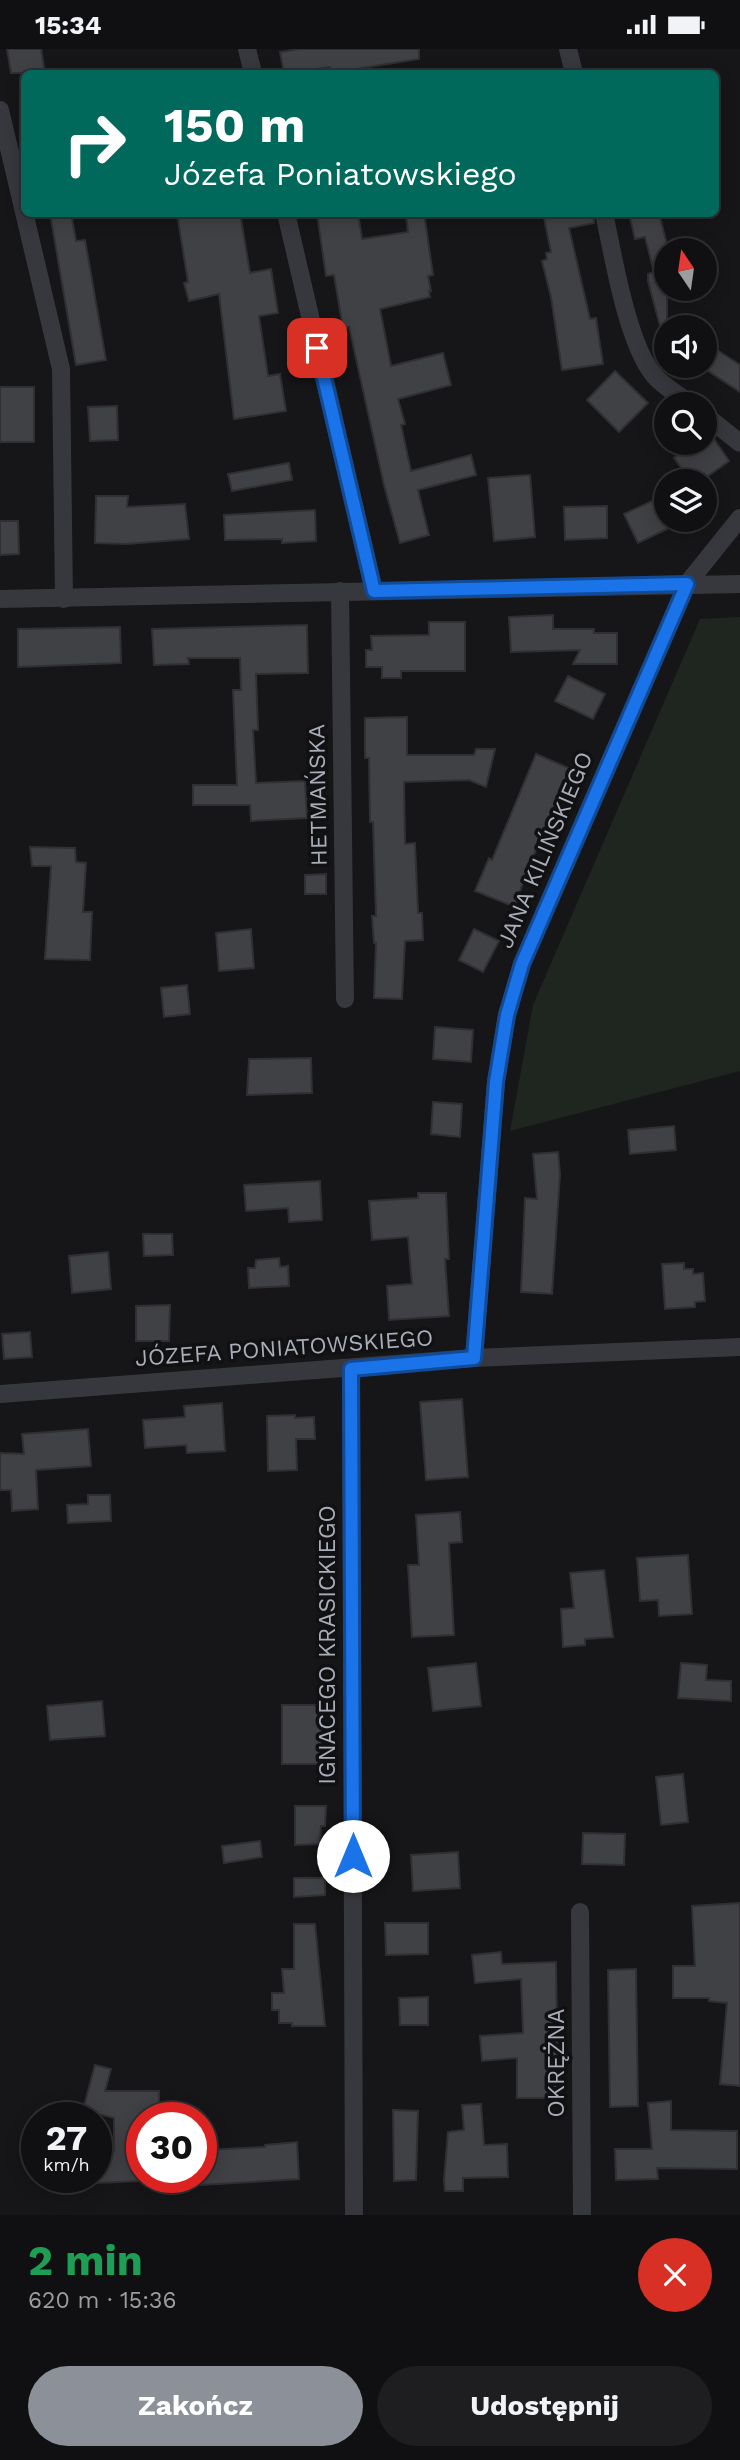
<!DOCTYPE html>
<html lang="pl">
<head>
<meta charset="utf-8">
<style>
  body { margin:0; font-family:"Work Sans",sans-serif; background:#1e1e20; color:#f1f3f6; height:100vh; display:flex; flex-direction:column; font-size:26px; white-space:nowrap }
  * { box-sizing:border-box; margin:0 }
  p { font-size:23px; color:#9c9d9f }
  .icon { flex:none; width:38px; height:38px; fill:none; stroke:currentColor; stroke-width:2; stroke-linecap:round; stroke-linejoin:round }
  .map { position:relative; height:2166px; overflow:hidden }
  .side { display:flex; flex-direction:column; background:#101012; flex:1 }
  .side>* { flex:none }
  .guide { position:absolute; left:21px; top:21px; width:698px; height:147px; border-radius:10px; box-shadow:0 4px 18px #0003,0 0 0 2px #303032; background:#00695c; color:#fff; overflow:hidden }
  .needle { width:46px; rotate:347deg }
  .fabs { position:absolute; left:654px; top:189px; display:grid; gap:14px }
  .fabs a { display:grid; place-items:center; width:63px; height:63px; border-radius:50%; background:#101012; box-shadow:0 4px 18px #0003,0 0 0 2px #303032; font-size:35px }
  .speed { position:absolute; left:21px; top:2053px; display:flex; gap:14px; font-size:35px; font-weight:700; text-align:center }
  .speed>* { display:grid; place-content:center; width:91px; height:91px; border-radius:50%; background:#101012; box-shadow:0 4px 18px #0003,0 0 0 2px #303032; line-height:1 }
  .speed small { font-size:18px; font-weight:400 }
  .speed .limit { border:10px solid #d22; background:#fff; color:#111 }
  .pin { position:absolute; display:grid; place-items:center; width:60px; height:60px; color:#fff; margin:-30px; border-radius:14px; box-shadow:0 4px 10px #0006 }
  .me { position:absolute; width:77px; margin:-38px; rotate:0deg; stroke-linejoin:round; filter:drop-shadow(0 0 5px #0008) }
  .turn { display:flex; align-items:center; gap:24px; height:147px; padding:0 28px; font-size:32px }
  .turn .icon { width:91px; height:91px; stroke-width:2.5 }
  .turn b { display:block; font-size:49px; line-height:60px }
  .round { display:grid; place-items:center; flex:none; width:74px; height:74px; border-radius:37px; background:#1e1e20 }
  .head { display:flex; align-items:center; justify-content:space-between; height:119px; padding:0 28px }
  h1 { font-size:42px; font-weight:700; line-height:52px; color:#1e9e55 }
  .button { display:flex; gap:14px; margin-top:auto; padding:14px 28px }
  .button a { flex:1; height:80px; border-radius:42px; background:#8c9099; color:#fff; font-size:28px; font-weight:700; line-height:80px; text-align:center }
  .button a+a { background:#1e1e20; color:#f1f3f6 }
  .status { display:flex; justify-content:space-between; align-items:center; height:49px; padding:0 35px; background:#101012; direction:ltr }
  .status svg { height:19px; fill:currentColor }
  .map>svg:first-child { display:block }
  .green { fill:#1e261f }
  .building { fill:#404145; stroke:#303034; stroke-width:2 }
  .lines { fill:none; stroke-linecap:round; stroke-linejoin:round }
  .street { stroke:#37383d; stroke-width:18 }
  .route-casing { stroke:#114b97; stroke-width:18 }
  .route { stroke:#1a73e8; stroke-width:12 }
  .labels { text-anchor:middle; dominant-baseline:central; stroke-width:7; stroke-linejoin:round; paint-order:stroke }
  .street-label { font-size:23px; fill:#a8adb8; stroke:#111113 }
</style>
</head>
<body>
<div class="status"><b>15:34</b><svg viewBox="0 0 49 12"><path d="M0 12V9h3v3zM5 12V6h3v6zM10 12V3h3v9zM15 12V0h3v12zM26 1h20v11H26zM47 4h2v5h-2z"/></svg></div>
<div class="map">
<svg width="740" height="2166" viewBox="0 0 740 2166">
  <rect width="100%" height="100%" fill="#161618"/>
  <path class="green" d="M 740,568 L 740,1022 L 510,1082 L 533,956 L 700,570 Z"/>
  <g class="building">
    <path d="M 7,0 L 41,0 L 45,24 L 11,24 Z"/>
    <path d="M 299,0 L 419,0 L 419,10 L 331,24 L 330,18 L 284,24 L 280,3 Z"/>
    <path d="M 50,164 L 71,164 L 76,192 L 85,191 L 106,311 L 76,316 Z"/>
    <path d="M 177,164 L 240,164 L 250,224 L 271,220 L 278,264 L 259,267 L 268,327 L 280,325 L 286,362 L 234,370 L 219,245 L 189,252 L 184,234 L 188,233 Z"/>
    <path d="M 317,164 L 358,164 L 362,190 L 408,183 L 406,164 L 424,164 L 433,226 L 428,227 L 431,242 L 429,242 L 430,248 L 380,260 L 391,317 L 443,304 L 451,336 L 398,350 L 405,375 L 401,376 L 411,422 L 471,406 L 476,426 L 418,441 L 429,486 L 400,494 L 384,436 L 349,278 L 343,279 L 334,226 L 326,227 Z"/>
    <path d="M 543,164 L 593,164 L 594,174 L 569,179 L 590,270 L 596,269 L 603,315 L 562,321 L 551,248 L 542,212 L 547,210 L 546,204 L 551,203 Z"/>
    <path d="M 629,164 L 659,164 L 667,196 L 667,276 L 660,277 L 648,232 L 648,225 L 654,223 L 645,188 L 635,190 Z"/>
    <path d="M 705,293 L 740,316 L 740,343 L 705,320 Z"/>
    <path d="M 615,322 L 648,354 L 619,383 L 587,351 Z"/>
    <rect x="0" y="338" width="34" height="55"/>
    <path d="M 117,357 L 118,391 L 90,392 L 88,358 Z"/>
    <path d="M 710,384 L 729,412 L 701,432 L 691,432 L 674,409 L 694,394 L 705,394 L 705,386 Z"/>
    <path d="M 289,414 L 292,431 L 232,442 L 228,425 Z"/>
    <path d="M 530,426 L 535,488 L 494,492 L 488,429 Z"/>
    <path d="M 667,445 L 667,480 L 638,494 L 624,465 Z"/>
    <path d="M 96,447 L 128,447 L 127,458 L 185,455 L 189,490 L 127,495 L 95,494 Z"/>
    <path d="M 607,457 L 607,489 L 565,491 L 564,458 Z"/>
    <path d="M 315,461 L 316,492 L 282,494 L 282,490 L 225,491 L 224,466 Z"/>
    <path d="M 0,472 L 18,472 L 19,505 L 0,506 Z"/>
    <path d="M 553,566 L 553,580 L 594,580 L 594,584 L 617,584 L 617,615 L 573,615 L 580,601 L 511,603 L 509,568 Z"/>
    <path d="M 429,573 L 465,573 L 465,622 L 401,622 L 401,629 L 382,629 L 382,618 L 366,618 L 366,601 L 372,601 L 371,587 L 429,586 Z"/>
    <path d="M 307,576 L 308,624 L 256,625 L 258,681 L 253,681 L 256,734 L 305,732 L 307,769 L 251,772 L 250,756 L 193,756 L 193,736 L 237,736 L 233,641 L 241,641 L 240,609 L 188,609 L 189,615 L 154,616 L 152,580 Z"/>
    <path d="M 120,578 L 121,614 L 18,618 L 18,580 Z"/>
    <path d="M 568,627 L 605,645 L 593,670 L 555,652 Z"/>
    <path d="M 407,668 L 407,706 L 474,706 L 476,700 L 495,700 L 486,738 L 469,731 L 404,733 L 405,795 L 415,794 L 418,864 L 422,864 L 423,891 L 405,892 L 402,950 L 374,949 L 376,894 L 374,894 L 372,867 L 376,867 L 373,773 L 370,773 L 369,709 L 365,709 L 365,669 Z"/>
    <path d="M 536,705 L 571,720 L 526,824 L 515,858 L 475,842 L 489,809 L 492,811 Z"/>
    <path d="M 30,798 L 75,799 L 76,813 L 86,814 L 83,863 L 92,863 L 90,911 L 45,910 L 51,817 L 32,817 Z"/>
    <path d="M 326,825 L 326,845 L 305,845 L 305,826 Z"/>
    <path d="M 251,880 L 254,919 L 219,922 L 216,884 Z"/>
    <path d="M 474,880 L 499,892 L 483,923 L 459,911 Z"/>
    <path d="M 187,936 L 190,965 L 164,968 L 161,939 Z"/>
    <path d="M 435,978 L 473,981 L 471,1013 L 433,1010 Z"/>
    <path d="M 311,1009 L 312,1044 L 247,1046 L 249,1010 Z"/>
    <path d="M 433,1053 L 462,1055 L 460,1088 L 431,1085 Z"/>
    <path d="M 674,1077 L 676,1101 L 630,1105 L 628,1081 Z"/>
    <path d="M 558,1103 L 560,1125 L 552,1245 L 521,1243 L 525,1149 L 537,1150 L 533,1105 Z"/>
    <path d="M 320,1132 L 322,1171 L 289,1173 L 288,1159 L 246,1162 L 244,1136 Z"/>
    <path d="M 418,1144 L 446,1144 L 449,1210 L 445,1210 L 449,1267 L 389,1271 L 387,1237 L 412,1235 L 408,1188 L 372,1191 L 369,1152 L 418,1149 Z"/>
    <path d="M 143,1185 L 172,1185 L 173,1206 L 144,1207 Z"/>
    <path d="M 108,1203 L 111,1240 L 72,1244 L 69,1207 Z"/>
    <path d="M 279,1209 L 280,1218 L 288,1217 L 289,1237 L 249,1239 L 248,1219 L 255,1219 L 256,1211 Z"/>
    <path d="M 684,1214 L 684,1220 L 693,1220 L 693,1225 L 703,1224 L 705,1252 L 695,1253 L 695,1258 L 665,1260 L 662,1215 Z"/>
    <path d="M 170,1256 L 169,1292 L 136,1292 L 136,1257 Z"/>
    <path d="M 30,1283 L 32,1308 L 4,1310 L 2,1285 Z"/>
    <path d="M 462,1350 L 468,1428 L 426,1431 L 420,1353 Z"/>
    <path d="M 222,1354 L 225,1402 L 187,1404 L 186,1396 L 145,1399 L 143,1371 L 185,1368 L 184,1357 Z"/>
    <path d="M 295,1366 L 295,1369 L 314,1368 L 315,1390 L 296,1390 L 297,1421 L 268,1422 L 267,1367 Z"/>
    <path d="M 88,1380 L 91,1417 L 36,1421 L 38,1460 L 12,1462 L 11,1441 L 0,1441 L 0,1404 L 24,1405 L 22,1385 Z"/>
    <path d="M 88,1446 L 110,1446 L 111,1472 L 68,1474 L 67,1456 L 88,1455 Z"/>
    <path d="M 460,1463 L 462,1493 L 449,1494 L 454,1586 L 412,1588 L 408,1516 L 419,1516 L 416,1466 Z"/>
    <path d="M 688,1506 L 692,1565 L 659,1567 L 658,1551 L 640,1552 L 637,1509 Z"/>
    <path d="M 604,1521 L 613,1588 L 585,1590 L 585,1596 L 563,1598 L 561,1560 L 574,1559 L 570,1524 Z"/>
    <path d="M 476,1614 L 481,1657 L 433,1662 L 428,1619 Z"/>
    <path d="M 681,1614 L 707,1616 L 706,1631 L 731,1632 L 731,1652 L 678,1649 Z"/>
    <path d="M 102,1652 L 105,1687 L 50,1691 L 47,1657 Z"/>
    <rect x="282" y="1656" width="40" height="59"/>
    <path d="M 683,1725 L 688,1773 L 661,1776 L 656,1728 Z"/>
    <path d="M 295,1757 L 326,1757 L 325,1777 L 321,1777 L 320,1795 L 295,1796 Z"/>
    <path d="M 583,1784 L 625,1785 L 624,1816 L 582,1815 Z"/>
    <path d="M 260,1792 L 262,1808 L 224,1814 L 222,1797 Z"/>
    <path d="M 458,1803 L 460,1839 L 413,1842 L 411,1806 Z"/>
    <path d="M 294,1829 L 325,1829 L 325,1846 L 294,1848 Z"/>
    <path d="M 740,1854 L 740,2037 L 720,2035 L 727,1954 L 709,1952 L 709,1949 L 673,1949 L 673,1917 L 695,1917 L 692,1857 Z"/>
    <path d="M 385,1874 L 428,1874 L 428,1905 L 386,1906 Z"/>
    <path d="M 294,1875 L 315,1875 L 325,1977 L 292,1977 L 292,1974 L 279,1974 L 279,1961 L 272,1961 L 272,1944 L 284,1944 L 282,1920 L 294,1920 Z"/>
    <path d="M 501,1903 L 502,1915 L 556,1913 L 558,2049 L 517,2049 L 517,2009 L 482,2012 L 480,1987 L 523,1984 L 521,1930 L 475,1934 L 472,1906 Z"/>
    <path d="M 636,1920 L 638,2057 L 610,2058 L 608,1921 Z"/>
    <path d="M 428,1948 L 428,1976 L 400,1976 L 399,1949 Z"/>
    <path d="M 95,2016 L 111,2020 L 105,2042 L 159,2042 L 159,2068 L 142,2068 L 142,2079 L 138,2079 L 139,2132 L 96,2134 L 96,2103 L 114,2102 L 114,2069 L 83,2061 Z"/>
    <path d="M 671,2052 L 671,2081 L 737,2082 L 737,2120 L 657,2119 L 658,2130 L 616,2131 L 615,2100 L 652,2100 L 648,2054 Z"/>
    <path d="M 481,2055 L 484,2096 L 507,2095 L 508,2128 L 463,2129 L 463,2142 L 445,2142 L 444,2131 L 448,2083 L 464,2081 L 462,2056 Z"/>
    <path d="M 393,2061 L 418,2062 L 416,2131 L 394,2132 Z"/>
    <path d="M 297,2093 L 299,2130 L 201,2136 L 201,2101 L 265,2098 L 265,2096 Z"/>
  </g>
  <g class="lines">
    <g class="street">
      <path d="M 247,0 L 253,24"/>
      <path d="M 568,0 L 574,24"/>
      <path d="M 0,61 L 61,320 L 64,550"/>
      <path d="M 286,164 L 374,542"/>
      <path d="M 604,164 C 613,206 627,293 653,325 C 662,337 679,346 691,355"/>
      <path d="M 705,366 L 740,394"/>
      <path d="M 340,542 L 345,950"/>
      <path d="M 0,550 L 740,535"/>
      <path d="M 474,1309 L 496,1033 L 507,966 L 522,915 L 687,535 L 740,469"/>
      <path d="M 351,1320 L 354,2166"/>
      <path d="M 0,1345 L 474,1309 L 740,1298"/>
      <path d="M 580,1863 L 582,2166"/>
    </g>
  </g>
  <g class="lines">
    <g class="route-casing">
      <path id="route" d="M 317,299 L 374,542 L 687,535 L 522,915 L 507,966 L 496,1033 L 474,1309 L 351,1320 L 353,1807"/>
    </g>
    <use href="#route" class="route"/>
  </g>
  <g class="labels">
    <g class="street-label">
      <text transform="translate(318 746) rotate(-91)">HETMAŃSKA</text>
      <text transform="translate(545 801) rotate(-67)">JANA KILIŃSKIEGO</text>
      <text transform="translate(284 1299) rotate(-4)">JÓZEFA PONIATOWSKIEGO</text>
      <text transform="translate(327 1596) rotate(-90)">IGNACEGO KRASICKIEGO</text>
      <text transform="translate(556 2014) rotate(-90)">OKRĘŻNA</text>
    </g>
  </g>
</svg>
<div class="fabs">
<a><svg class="needle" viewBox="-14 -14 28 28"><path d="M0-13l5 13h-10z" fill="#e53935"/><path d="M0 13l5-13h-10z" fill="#9c9d9f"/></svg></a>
<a><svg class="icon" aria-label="sound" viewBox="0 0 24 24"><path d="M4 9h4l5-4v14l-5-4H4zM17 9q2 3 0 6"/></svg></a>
<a><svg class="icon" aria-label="search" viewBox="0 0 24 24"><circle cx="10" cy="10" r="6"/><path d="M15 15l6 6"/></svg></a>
<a><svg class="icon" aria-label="layers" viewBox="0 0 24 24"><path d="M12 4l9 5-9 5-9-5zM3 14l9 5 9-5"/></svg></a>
</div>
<div class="speed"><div>27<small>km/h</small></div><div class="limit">30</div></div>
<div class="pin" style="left:317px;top:299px;background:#d93025"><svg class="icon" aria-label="arrive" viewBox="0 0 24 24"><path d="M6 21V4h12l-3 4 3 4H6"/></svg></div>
<svg class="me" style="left:353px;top:1807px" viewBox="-20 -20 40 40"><circle r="19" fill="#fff"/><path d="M0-13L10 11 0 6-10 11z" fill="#1a73e8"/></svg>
<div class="guide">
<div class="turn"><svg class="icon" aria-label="right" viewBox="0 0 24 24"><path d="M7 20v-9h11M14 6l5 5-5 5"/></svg><div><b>150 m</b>Józefa Poniatowskiego</div></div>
</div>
</div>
<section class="side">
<div class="head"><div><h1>2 min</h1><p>620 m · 15:36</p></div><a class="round" style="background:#d93025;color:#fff"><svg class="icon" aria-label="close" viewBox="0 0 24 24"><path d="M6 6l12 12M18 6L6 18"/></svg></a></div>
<div class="button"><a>Zakończ</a><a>Udostępnij</a></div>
</section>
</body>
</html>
